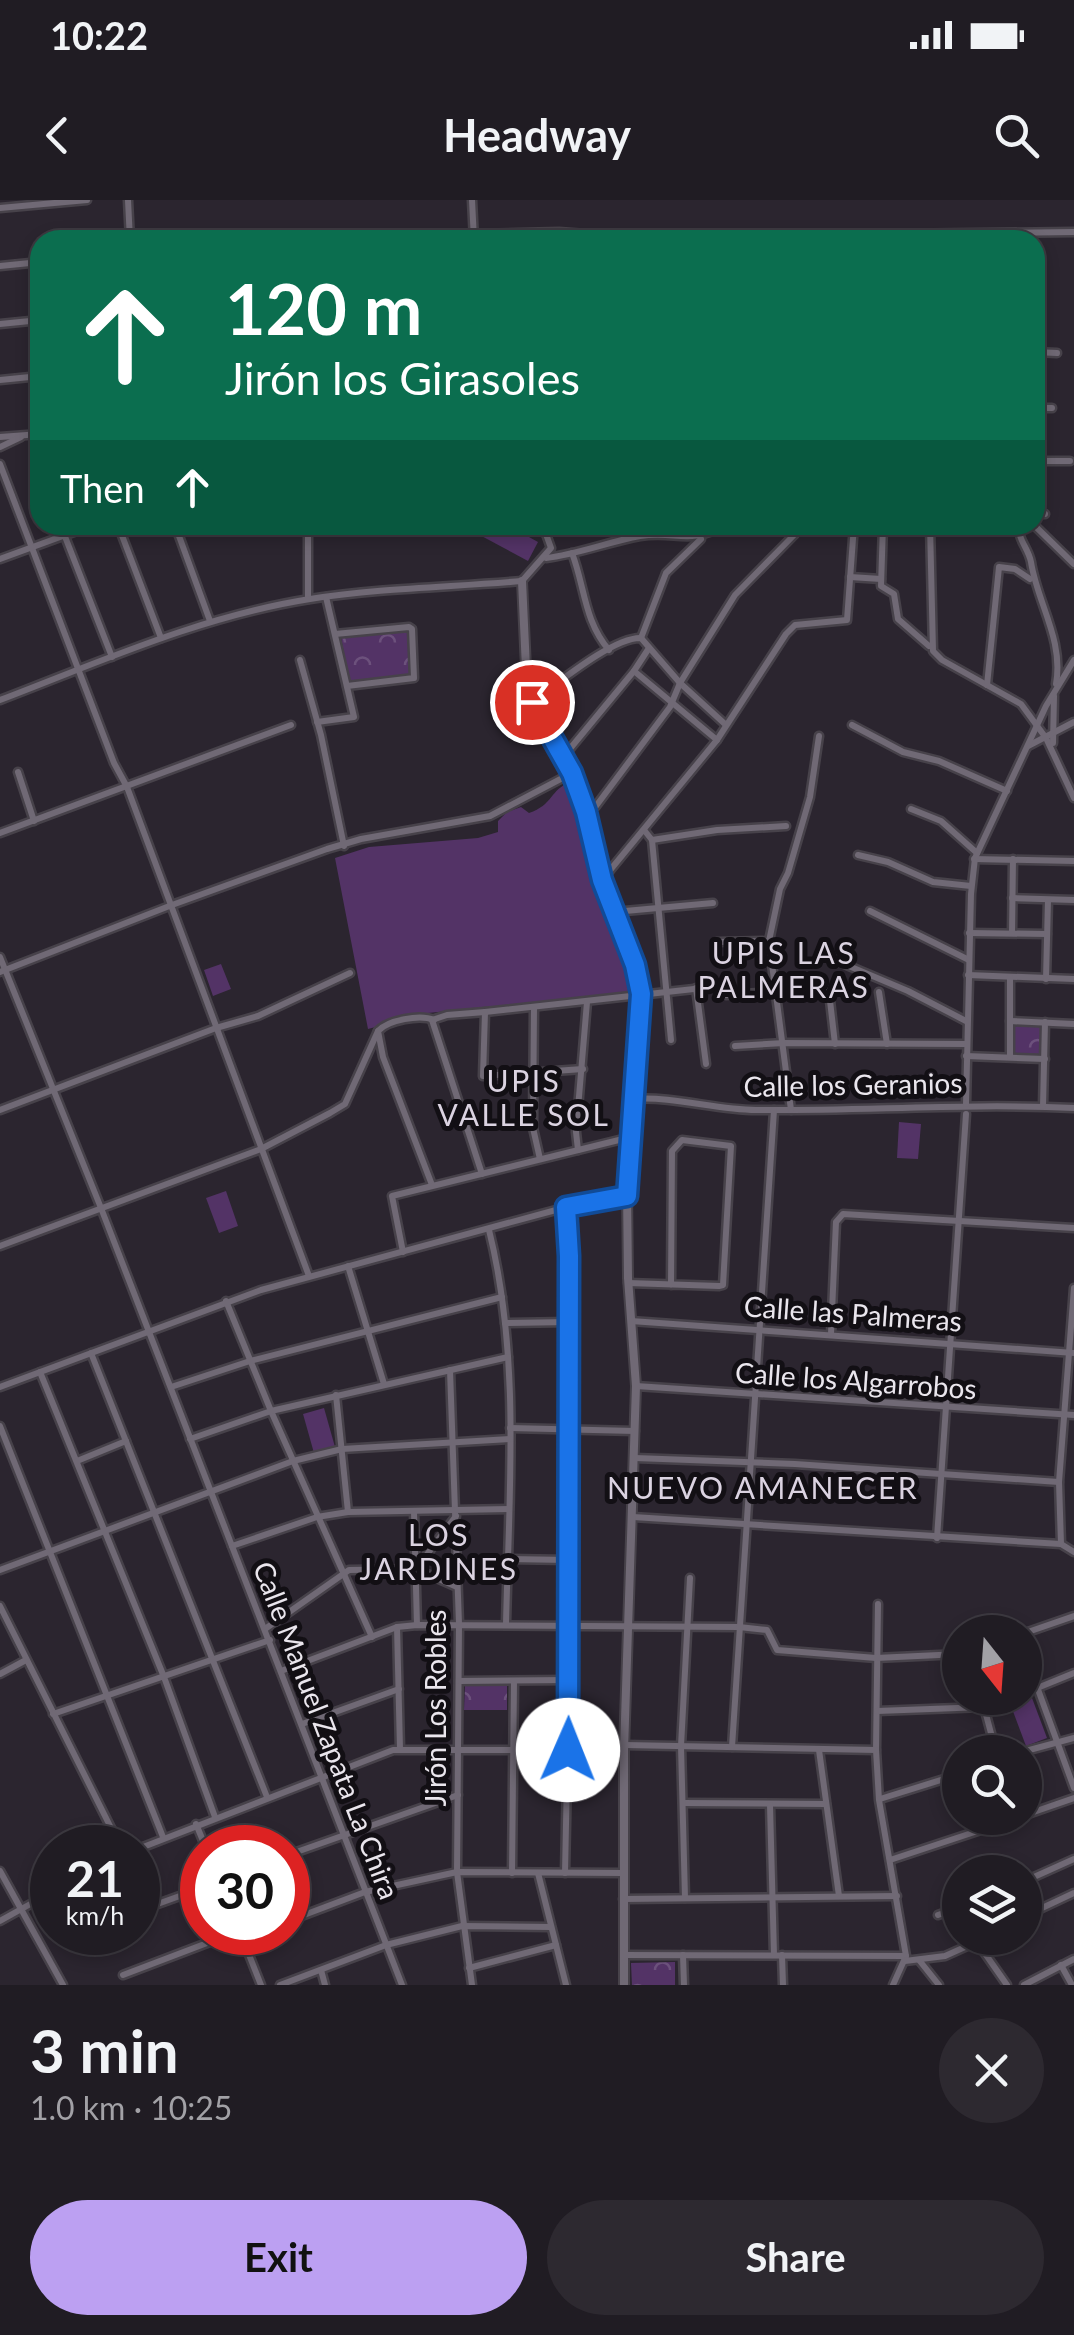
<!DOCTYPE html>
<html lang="en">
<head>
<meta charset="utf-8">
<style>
  body { margin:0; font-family:Lato,sans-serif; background:#2d2930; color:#f1f3f6; height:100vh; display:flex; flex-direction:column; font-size:38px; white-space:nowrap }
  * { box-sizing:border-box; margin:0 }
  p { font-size:32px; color:#a2a1a6 }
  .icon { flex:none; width:55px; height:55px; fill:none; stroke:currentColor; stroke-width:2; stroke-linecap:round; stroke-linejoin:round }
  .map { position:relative; height:1785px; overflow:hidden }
  .side { display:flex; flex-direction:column; background:#201c23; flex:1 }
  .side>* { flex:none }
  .guide { position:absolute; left:30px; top:30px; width:1015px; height:305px; border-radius:30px; box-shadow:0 5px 15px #0003,0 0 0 2px #3d3a41; background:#0b6e4f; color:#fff; overflow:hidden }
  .needle { width:65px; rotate:163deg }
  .buttons { position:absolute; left:942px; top:1415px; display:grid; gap:20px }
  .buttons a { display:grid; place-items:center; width:100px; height:100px; border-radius:50%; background:#201c23; box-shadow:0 5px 15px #0003,0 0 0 2px #3d3a41; font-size:50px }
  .speed { position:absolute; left:30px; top:1625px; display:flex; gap:20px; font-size:50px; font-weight:700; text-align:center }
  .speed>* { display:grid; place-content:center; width:130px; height:130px; border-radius:50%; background:#201c23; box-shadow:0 5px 15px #0003,0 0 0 2px #3d3a41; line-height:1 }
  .speed small { font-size:25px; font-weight:400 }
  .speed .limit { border:15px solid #d22; background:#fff; color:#111 }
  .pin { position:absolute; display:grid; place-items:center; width:85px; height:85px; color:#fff; margin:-42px; border:5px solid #fff; border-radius:50%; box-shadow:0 2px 10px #0007 }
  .me { position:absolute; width:110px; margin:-55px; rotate:1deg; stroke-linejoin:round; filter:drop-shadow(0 0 8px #0008) }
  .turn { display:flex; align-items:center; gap:35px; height:210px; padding:0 30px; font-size:45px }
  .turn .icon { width:130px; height:130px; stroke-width:2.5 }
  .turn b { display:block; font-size:70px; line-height:85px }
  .then { display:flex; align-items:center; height:95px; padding:0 30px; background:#0003; gap:20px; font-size:38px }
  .round { display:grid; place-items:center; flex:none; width:105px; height:105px; border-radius:52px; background:#2d2930 }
  .summary { display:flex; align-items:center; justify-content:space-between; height:170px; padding:0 30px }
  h1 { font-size:60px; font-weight:700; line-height:75px }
  .cta { display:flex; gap:20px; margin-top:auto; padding:20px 30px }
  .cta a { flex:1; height:115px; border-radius:60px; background:#bca0f2; color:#111; font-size:40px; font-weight:700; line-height:115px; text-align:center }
  .cta a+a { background:#2d2930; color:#f1f3f6 }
  .status { display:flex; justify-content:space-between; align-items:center; height:70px; padding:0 50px; background:#201c23; direction:ltr }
  .status svg { height:28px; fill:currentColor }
  header { display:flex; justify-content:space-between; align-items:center; height:130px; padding:0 30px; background:#201c23; font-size:45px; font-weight:700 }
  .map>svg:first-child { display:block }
  .green { fill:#533366 }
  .park { fill:url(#park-crowns) }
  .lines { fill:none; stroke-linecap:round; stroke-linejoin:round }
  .minor-casing { stroke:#47424a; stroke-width:11 }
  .tertiary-casing { stroke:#47424a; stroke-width:12 }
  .minor { stroke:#706975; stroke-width:6 }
  .tertiary { stroke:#706975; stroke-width:8 }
  .route-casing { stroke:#114b97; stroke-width:25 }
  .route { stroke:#1a73e8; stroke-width:18 }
  .labels { text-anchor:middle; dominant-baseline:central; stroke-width:10; stroke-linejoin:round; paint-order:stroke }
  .street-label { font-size:28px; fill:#eae6ed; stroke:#120f14 }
  .neighbourhood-label { font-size:30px; letter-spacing:2.5px; fill:#dbd3e1; stroke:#120f14 }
</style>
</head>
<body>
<div class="status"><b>10:22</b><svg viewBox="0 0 49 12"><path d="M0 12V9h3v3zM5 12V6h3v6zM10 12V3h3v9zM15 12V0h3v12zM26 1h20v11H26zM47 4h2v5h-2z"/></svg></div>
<header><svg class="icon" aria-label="back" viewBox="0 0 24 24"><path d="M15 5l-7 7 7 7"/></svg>Headway<svg class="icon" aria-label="search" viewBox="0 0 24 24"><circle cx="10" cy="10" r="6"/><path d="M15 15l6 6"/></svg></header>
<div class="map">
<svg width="1074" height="1785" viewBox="0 0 1074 1785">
  <defs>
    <pattern id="park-crowns" width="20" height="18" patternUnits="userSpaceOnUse" patternTransform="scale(2.5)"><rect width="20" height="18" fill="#533366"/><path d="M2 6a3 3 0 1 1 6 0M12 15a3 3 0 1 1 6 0" fill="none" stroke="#6c517c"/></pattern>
  </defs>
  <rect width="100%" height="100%" fill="#2b252f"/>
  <g class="green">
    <path d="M 461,325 L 507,325 L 538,342 L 528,361 Z"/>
    <path d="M 570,582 L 600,693 L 627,754 L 636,792 L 428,813 L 368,829 L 335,658 L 369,647 L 478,638 L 498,632 L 498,621 L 507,612 L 521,607 L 529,613 C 553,605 550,590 570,582 Z"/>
    <path d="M 221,764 L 231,789 L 213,796 L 204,770 Z"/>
    <path d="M 899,922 L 921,924 L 918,959 L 897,958 Z"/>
    <path d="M 226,991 L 238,1026 L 219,1033 L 206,998 Z"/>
    <path d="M 324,1208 L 335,1247 L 314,1253 L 303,1214 Z"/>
    <path d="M 1032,1498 L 1047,1538 L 1026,1546 L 1011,1506 Z"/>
  </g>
  <g class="park">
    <path d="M 407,432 L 410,475 L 350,482 L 341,438 Z"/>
    <path d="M 1014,826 L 1043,827 L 1043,855 L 1013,855 Z"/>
    <path d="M 465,1485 L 507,1486 L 507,1510 L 464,1510 Z"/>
    <path d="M 675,1762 L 675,1785 L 632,1785 L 631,1763 Z"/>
  </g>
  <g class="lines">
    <g class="minor-casing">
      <g id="minor">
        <path d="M 128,0 L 130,40"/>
        <path d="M 472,0 L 474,40"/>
        <path d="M 0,8 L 87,0"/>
        <path d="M 473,34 L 559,32 L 626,37 L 1074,32"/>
        <path d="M 0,66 L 40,62"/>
        <path d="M 0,124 L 40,120"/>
        <path d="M 1035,152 L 1057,153"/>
        <path d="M 0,180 L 40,176"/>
        <path d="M 1035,208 L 1052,208"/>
        <path d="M 0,237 L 40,234"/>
        <path d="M 0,247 L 21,237"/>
        <path d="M 1035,261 L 1070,261"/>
        <path d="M 0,264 L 114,563 L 127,587 L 309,1076"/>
        <path d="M 1035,313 L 1045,314"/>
        <path d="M 118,325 L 161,438"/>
        <path d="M 175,325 L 210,421"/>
        <path d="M 308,325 L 308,399"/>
        <path d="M 883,325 L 881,386 L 894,394 L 898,419 L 929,446"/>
        <path d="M 930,325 L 933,451 L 942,460 L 1021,504 L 1046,538 L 1074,598"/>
        <path d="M 1019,325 C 1018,341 1028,347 1031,362 C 1037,402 1064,440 1056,484"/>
        <path d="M 1034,325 L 1074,364"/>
        <path d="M 64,334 L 112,457"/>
        <path d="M 572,353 C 585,387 584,421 609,450"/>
        <path d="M 546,358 C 578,354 608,342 640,336 C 677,330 687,346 725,325"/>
        <path d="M 0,359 L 93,325"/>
        <path d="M 850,377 L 881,379"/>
        <path d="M 335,434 L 409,427 L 412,429 L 414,478 L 347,486"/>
        <path d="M 641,438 L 666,373 L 701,339"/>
        <path d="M 300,460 L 321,535 L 344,646"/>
        <path d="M 634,471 L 717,540"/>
        <path d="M 987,485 L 999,367 L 1015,369 L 1030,379"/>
        <path d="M 0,500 C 102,461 202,416 310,399 C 380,388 452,387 522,381 L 551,348 L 546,334 L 533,325"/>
        <path d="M 533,501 C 557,484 613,437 641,438 L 680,483 L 726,525"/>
        <path d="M 317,522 L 354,517 L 326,397"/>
        <path d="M 852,525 L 903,552 L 939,561 L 1007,591"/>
        <path d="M 1053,543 L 1054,496"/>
        <path d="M 1028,546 L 1074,522"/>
        <path d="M 564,556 L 634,471 L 649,448"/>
        <path d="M 18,572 L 34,621"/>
        <path d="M 911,609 L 941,621 L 977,653"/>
        <path d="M 586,611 L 596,606 L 670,507 L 680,483 L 735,395 L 795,334"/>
        <path d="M 644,630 L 652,640 L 671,840"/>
        <path d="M 0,633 L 291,525"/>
        <path d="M 652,640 L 717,630 L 786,626"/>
        <path d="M 858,655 L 888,662 L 933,682 L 971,686"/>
        <path d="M 974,659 L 1074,661"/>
        <path d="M 602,680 L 717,540 L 786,434 L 795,425 L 847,420 L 854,325"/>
        <path d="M 1012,698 L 1074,700"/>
        <path d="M 870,711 L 969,760"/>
        <path d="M 614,712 L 713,703"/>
        <path d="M 969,733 L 1047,734"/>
        <path d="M 1012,733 L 1013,659"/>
        <path d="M 717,742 L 769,741"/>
        <path d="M 0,757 L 101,1008 L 402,1785"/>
        <path d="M 837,761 L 908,791 L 966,821"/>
        <path d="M 0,772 L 172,705 L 327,649 L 361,639 L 490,616 L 572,573"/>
        <path d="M 968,775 L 1074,779"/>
        <path d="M 1046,779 L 1048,700"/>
        <path d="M 696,788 L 706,864"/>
        <path d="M 879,792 L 887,844"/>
        <path d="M 726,795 L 826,789 L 829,792 L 835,844"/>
        <path d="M 534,808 L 533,928 L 540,959"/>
        <path d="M 1010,821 L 1074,824"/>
        <path d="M 735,846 L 784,843 L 966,844"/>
        <path d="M 966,856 L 1045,859"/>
        <path d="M 1010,857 L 1010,777"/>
        <path d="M 583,869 L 483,876 L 485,812 L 712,787"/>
        <path d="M 633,899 C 675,896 715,910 756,910 C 863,911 968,903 1074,908"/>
        <path d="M 966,904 L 971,694 L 975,658 L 1046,506 L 1074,460"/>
        <path d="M 1043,906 L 1045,822"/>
        <path d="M 0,910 L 216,828 L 258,816 L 350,773"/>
        <path d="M 791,910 L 769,741 L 780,689 L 788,673 L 810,597 L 819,536"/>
        <path d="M 578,950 L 576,932 L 587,802"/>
        <path d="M 482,974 L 432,820 L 447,815 L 485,812"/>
        <path d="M 432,985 L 383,857 L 378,831 C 388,820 420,814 434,820"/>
        <path d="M 489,1030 C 521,1159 509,1293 506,1424"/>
        <path d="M 0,1046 L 261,949 L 330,913 L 345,904 L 378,831"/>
        <path d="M 403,1052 L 392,996 L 631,937"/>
        <path d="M 348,1066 L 384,1184"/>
        <path d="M 628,1083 L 719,1086 L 723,1085 L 731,946 L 682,940 L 672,951 L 671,1085"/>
        <path d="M 226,1101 L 271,1211 L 372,1437"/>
        <path d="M 631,1121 L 1074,1153"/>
        <path d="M 505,1123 L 569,1122"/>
        <path d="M 831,1134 L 836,1022 L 843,1014 L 1074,1028"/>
        <path d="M 91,1153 L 267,1597"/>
        <path d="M 450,1170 L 459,1424 L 457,1672 L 472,1785"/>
        <path d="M 40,1172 L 164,1477 L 215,1617"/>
        <path d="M 636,1186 L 1074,1215"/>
        <path d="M 0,1187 L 261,1090 L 567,1007 L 627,996"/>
        <path d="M 171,1187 L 250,1161 L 502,1097"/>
        <path d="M 336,1195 L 348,1312"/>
        <path d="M 0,1226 L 163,1637"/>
        <path d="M 510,1228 L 635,1231"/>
        <path d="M 190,1239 L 271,1211 L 508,1157"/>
        <path d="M 635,1258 L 795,1264 L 1059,1282"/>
        <path d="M 77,1261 L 126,1241"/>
        <path d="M 414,1312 L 417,1425"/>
        <path d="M 633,1317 L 1061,1344 L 1074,1352"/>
        <path d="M 937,1338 L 966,914"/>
        <path d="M 1061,1344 L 1059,1282 L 1074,1088"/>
        <path d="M 232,1346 L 317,1317 L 348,1312 L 509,1309"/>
        <path d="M 508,1359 L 569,1360"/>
        <path d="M 416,1369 L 456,1316"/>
        <path d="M 0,1370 L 293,1261 L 342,1249 L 510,1239"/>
        <path d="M 878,1404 L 876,1550 L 879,1600 L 906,1756 L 893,1785"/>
        <path d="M 0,1406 L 121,1648"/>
        <path d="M 397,1427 L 400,1549"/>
        <path d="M 265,1429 L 349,1370 L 416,1369 L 457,1387"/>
        <path d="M 1025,1433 L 1074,1416"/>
        <path d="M 1025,1454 L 1074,1588"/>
        <path d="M 281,1471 L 397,1427 L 417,1425 L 739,1427 L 767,1430 L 777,1450 L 876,1458 L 960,1454"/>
        <path d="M 0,1474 L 26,1460"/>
        <path d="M 459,1481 L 569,1480"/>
        <path d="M 1025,1493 L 1074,1473"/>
        <path d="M 984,1507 L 996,1552"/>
        <path d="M 877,1511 L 984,1507 L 1013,1498"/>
        <path d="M 53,1514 L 270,1440"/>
        <path d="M 302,1524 L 399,1489"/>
        <path d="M 625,1545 L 876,1550"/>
        <path d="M 732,1547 L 774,910"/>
        <path d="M 819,1550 L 839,1696"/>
        <path d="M 1022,1552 L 1074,1538"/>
        <path d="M 880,1599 L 960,1574"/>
        <path d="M 683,1603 L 826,1604"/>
        <path d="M 770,1605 L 774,1755"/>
        <path d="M 1025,1615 L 1074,1598"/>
        <path d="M 196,1624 L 206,1648"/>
        <path d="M 138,1649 L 393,1550 L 624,1550"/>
        <path d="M 288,1655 L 458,1595"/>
        <path d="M 890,1660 L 1017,1618"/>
        <path d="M 0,1671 L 63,1785"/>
        <path d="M 512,1673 L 514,1481"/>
        <path d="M 538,1673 L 566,1785"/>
        <path d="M 565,1673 L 569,1480 L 567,1007"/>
        <path d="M 1025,1681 L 1074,1659"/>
        <path d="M 685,1698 L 681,1546 L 690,1378"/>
        <path d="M 623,1699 L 897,1696"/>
        <path d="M 138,1711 L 202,1688"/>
        <path d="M 938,1715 L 960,1707"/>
        <path d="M 1025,1716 L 1074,1693"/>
        <path d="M 0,1721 L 52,1692"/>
        <path d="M 288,1721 L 365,1692 L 457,1672 L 623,1673"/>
        <path d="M 240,1732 L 261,1785"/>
        <path d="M 242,1738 L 256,1732"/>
        <path d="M 977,1742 L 1007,1785"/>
        <path d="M 624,1755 L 906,1756"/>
        <path d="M 683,1755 L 684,1785"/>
        <path d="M 782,1755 L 783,1785"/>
        <path d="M 919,1760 L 939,1785"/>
        <path d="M 905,1761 L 945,1756 L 985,1738"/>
        <path d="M 1061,1765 L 1072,1785"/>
        <path d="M 469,1768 L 556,1745"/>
        <path d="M 321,1770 L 325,1785"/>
        <path d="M 123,1775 L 236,1732"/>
        <path d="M 280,1785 L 386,1745 L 462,1726 L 551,1727"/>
        <path d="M 1024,1785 L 1074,1759"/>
      </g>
    </g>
    <g class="tertiary-casing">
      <path id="tertiary" d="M 522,381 L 527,490 L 572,573 L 586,611 L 602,680 L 635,765 L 641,794 L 627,989 L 628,1078 L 636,1186 L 624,1550 L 624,1785"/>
    </g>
    <use href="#minor" class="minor"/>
    <use href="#tertiary" class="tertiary"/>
  </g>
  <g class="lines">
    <g class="route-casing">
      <path id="route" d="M 532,502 L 572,573 L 586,612 L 602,680 L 635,765 L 641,794 L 627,996 L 566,1007 L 569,1056 L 568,1550"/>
    </g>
    <use href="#route" class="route"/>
  </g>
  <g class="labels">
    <g class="street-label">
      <text transform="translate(853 884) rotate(-1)">Calle los Geranios</text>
      <text transform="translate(853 1113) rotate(4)">Calle las Palmeras</text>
      <text transform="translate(856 1180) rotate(4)">Calle los Algarrobos</text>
      <text transform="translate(435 1508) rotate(-90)">Jirón Los Robles</text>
      <text transform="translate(327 1530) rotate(69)">Calle Manuel Zapata La Chira</text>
    </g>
    <g class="neighbourhood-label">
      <text x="784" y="752">UPIS LAS<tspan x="784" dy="34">PALMERAS</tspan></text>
      <text x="524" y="880">UPIS<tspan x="524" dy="34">VALLE SOL</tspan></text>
      <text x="763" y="1287">NUEVO AMANECER</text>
      <text x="439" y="1334">LOS<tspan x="439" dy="34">JARDINES</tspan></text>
    </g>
  </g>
</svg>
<div class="buttons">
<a><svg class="needle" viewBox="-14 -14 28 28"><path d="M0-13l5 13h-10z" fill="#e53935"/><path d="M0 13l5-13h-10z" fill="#a2a1a6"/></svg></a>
<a><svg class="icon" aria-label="search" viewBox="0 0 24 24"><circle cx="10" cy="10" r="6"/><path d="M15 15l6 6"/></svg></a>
<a><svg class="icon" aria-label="layers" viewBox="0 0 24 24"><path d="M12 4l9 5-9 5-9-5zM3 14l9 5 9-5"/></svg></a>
</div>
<div class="speed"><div>21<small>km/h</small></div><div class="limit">30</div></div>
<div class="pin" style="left:532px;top:502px;background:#d93025"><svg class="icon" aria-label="arrive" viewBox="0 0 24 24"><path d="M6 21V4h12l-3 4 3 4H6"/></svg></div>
<svg class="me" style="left:568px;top:1550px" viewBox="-20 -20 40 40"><circle r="19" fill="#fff"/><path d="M0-13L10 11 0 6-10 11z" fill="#1a73e8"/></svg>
<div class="guide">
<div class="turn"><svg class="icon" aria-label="ahead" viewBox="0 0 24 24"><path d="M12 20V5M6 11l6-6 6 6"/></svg><div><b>120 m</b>Jirón los Girasoles</div></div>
<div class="then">Then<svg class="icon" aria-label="ahead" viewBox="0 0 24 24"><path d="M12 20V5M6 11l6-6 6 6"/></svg></div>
</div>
</div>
<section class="side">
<div class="summary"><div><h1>3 min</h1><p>1.0 km · 10:25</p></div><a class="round"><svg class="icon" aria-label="close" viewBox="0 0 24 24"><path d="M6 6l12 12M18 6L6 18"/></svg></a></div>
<div class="cta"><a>Exit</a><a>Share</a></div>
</section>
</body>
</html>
